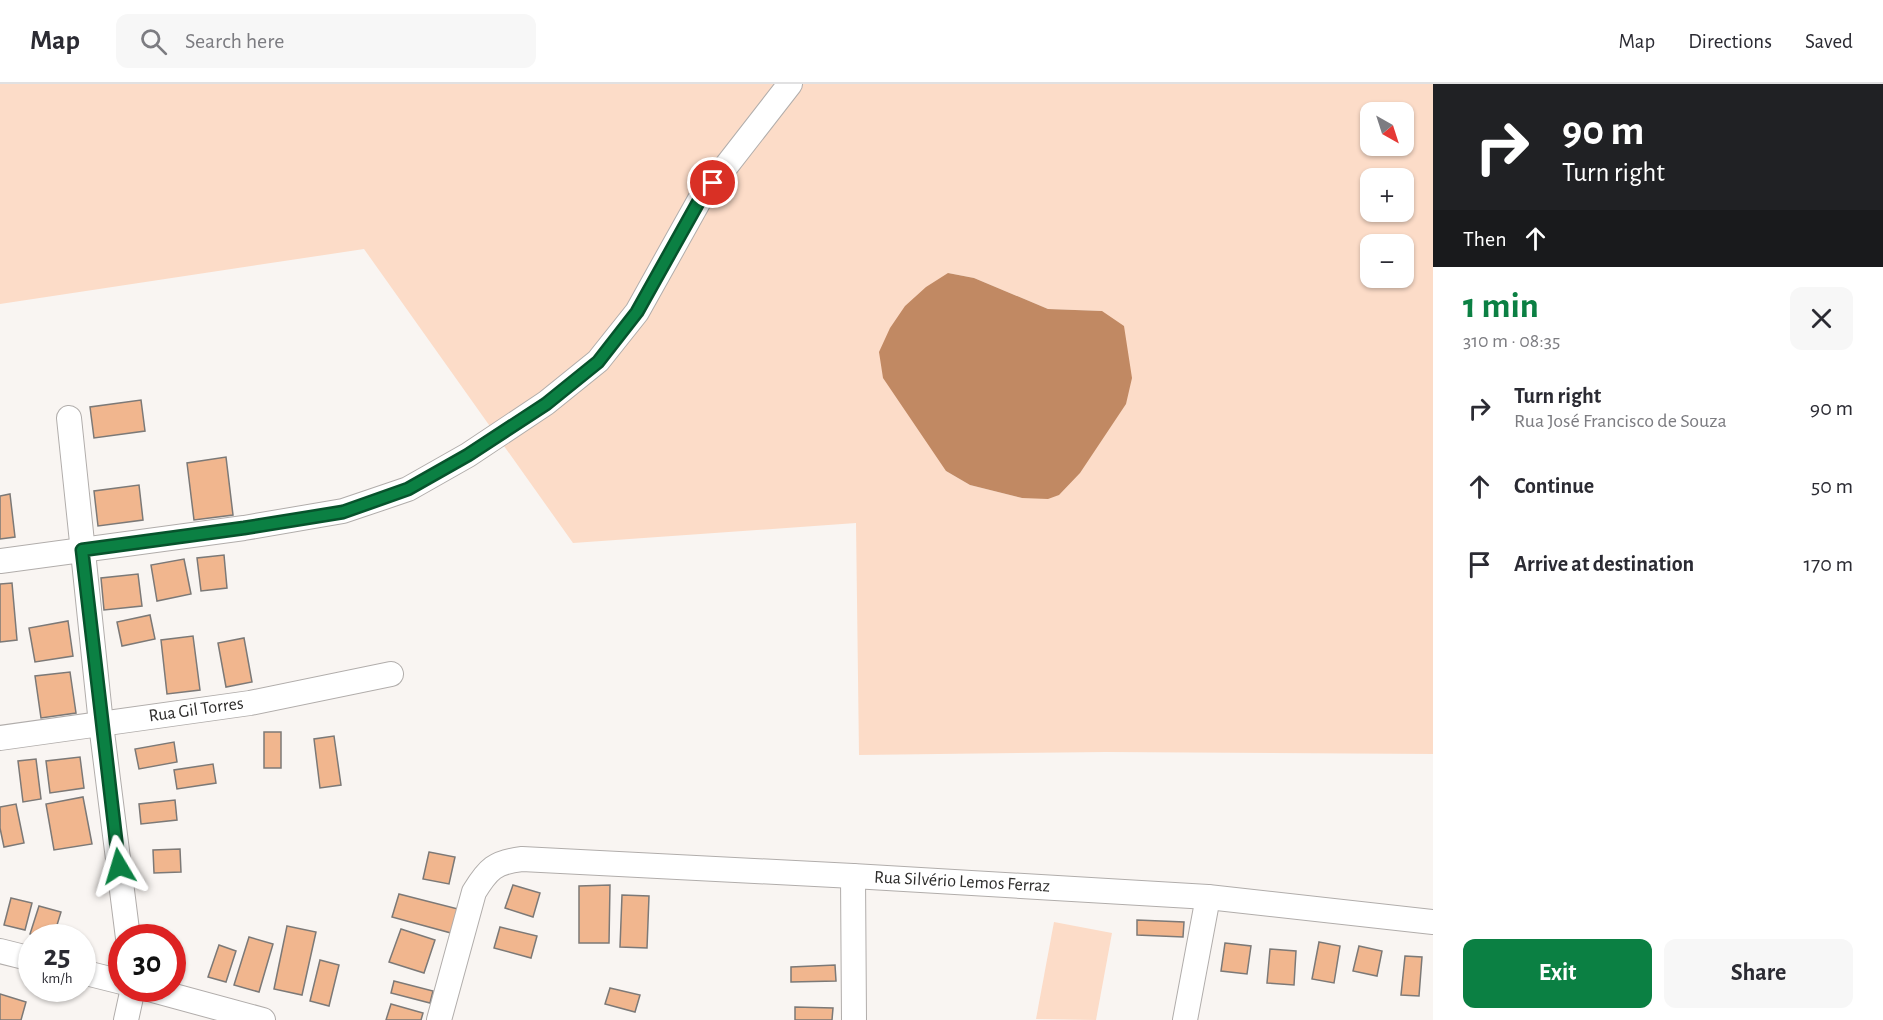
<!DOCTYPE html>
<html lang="en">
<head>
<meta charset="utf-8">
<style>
  body { margin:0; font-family:"Alegreya Sans",sans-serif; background:#f7f7f7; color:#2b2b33; height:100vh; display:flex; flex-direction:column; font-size:22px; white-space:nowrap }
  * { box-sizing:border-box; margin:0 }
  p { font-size:20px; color:#7c7c81 }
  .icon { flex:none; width:33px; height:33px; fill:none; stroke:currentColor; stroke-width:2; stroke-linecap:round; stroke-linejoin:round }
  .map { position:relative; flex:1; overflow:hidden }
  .details { display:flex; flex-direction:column; background:#fff; width:450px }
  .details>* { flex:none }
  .top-card { background:#202124; color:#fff; overflow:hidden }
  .needle { width:39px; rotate:141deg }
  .buttons { position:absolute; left:1360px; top:18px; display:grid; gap:12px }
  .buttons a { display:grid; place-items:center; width:54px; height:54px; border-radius:12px; background:#fff; box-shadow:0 2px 4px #0004; font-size:30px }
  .speed { position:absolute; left:18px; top:840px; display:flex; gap:12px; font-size:30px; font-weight:700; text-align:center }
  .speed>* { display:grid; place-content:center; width:78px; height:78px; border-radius:50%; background:#fff; box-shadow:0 2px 4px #0004; line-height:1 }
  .speed small { font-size:15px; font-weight:400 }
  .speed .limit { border:9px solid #d22; background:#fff; color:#111 }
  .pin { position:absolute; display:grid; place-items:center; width:51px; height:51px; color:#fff; margin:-26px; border:3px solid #fff; border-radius:50%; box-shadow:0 2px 6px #0007 }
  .me { position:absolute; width:66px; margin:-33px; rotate:353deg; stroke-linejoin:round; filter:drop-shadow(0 0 4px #0008) }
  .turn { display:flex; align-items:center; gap:21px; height:126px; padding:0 30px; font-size:27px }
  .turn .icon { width:78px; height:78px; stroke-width:2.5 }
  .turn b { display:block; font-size:42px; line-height:51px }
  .then { display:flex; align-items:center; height:57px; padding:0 30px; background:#0003; gap:12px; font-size:22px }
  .round { display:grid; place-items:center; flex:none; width:63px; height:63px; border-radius:12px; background:#f7f7f7 }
  .overview { display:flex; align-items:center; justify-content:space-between; height:102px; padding:0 30px }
  h1 { font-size:36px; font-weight:600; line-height:45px; color:#0b8043 }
  .button { display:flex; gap:12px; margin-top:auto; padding:12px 30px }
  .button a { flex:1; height:69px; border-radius:12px; background:#0b8043; color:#fff; font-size:24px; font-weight:600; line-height:69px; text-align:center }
  .button a+a { background:#f7f7f7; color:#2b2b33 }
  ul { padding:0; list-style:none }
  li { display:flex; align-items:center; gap:18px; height:78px; padding:0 30px }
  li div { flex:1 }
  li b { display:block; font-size:22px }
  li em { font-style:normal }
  header { display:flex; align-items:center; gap:36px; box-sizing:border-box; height:84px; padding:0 30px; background:#fff; border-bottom:2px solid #e1e1e2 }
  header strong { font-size:28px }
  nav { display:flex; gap:33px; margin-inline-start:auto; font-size:21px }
  .search { width:420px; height:54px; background:#f7f7f7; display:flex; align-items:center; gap:15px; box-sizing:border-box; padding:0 21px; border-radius:12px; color:#7c7c81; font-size:22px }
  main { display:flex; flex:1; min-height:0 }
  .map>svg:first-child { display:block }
  .green { fill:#fcdcc8; fill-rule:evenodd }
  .water { fill:#c18963 }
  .building { fill:#f1b68e; stroke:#7c7977; stroke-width:1.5 }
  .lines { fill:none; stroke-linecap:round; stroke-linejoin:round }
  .street-casing { stroke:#b1adab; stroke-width:26 }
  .street { stroke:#fff; stroke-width:24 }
  .route-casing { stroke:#07532c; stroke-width:15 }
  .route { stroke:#0b8043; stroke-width:10 }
  .labels { text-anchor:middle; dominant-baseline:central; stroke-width:4.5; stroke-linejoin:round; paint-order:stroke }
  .street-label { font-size:18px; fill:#2d2c2b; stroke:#fff }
</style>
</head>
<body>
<header>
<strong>Map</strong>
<div class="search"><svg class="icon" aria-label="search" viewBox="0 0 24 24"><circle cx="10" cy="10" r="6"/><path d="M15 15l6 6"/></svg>Search here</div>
<nav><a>Map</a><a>Directions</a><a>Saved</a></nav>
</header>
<main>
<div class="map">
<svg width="1433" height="936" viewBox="0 0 1433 936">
  <rect width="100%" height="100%" fill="#f9f5f2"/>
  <g class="green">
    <path d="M 0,0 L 1433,0 L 1433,670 L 1106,668 L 859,671 L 856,439 L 573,459 L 364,165 L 0,220 ZM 1371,28 L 1404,28 L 1404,62 L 1371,62 ZM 1371,94 L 1404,94 L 1404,128 L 1371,128 ZM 1371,160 L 1404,160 L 1404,194 L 1371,194 ZM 948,189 L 974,194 L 1048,225 L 1102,227 L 1022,414 L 970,401 L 946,387 Z"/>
    <path d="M 1054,838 L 1112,849 L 1096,936 L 1036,935 Z"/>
  </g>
  <path class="water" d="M 948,189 L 974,194 L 1048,225 L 1102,227 L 1124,242 L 1132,294 L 1126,320 L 1080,389 L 1059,411 L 1048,415 L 1022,414 L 970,401 L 946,387 L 883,294 L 879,268 L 890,244 L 905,222 L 926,203 Z"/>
  <g class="building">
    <path d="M 141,316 L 145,347 L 94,354 L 90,323 Z"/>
    <path d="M 226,373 L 233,431 L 194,436 L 187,379 Z"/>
    <path d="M 139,401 L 143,436 L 98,442 L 94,407 Z"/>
    <path d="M 10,410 L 15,453 L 0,455 L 0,412 Z"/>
    <path d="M 224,471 L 227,504 L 201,507 L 197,474 Z"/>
    <path d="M 184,475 L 191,510 L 157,517 L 151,481 Z"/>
    <path d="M 138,490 L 142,522 L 104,526 L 101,494 Z"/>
    <path d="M 12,499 L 17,556 L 0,558 L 0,500 Z"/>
    <path d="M 150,531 L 155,555 L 122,562 L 117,538 Z"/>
    <path d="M 68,537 L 73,572 L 35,578 L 29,544 Z"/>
    <path d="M 193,552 L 200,606 L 167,610 L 161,556 Z"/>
    <path d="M 244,554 L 252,598 L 226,603 L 218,559 Z"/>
    <path d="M 70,588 L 76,629 L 41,634 L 35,592 Z"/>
    <rect x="264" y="648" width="17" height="36"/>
    <path d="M 334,652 L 341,701 L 320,704 L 314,655 Z"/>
    <path d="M 174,658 L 177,678 L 139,685 L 135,665 Z"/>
    <path d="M 80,673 L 84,704 L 50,709 L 46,677 Z"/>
    <path d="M 36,675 L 41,715 L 23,718 L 18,677 Z"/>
    <path d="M 213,680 L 216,699 L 177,705 L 174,686 Z"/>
    <path d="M 83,713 L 92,760 L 54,766 L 46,720 Z"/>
    <path d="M 175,716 L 177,736 L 141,740 L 139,720 Z"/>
    <path d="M 16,720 L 24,759 L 4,763 L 0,744 L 0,723 Z"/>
    <path d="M 180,765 L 181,788 L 154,789 L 153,766 Z"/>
    <path d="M 429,768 L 455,773 L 449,800 L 423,795 Z"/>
    <path d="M 513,801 L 540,809 L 533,833 L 505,824 Z"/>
    <path d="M 610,801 L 609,859 L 579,859 L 579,802 Z"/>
    <path d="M 399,810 L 458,825 L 451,849 L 392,833 Z"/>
    <path d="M 622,811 L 649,812 L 647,864 L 620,863 Z"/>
    <path d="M 11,814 L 32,819 L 25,846 L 4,841 Z"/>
    <path d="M 39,822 L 61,828 L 53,854 L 43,854 L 30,850 Z"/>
    <path d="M 1137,836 L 1184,838 L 1183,853 L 1137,851 Z"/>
    <path d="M 287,842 L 316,848 L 302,911 L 274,905 Z"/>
    <path d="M 500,843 L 537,852 L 531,874 L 494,864 Z"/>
    <path d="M 401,845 L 435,856 L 424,889 L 389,878 Z"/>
    <path d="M 249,853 L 273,860 L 259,908 L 234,901 Z"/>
    <path d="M 1319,858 L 1340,862 L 1334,899 L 1312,895 Z"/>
    <path d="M 1225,859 L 1251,862 L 1247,890 L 1221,887 Z"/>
    <path d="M 219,861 L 236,867 L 226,898 L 208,893 Z"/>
    <path d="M 1359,862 L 1382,867 L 1377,892 L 1353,887 Z"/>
    <path d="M 1270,865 L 1296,867 L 1294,901 L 1267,899 Z"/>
    <path d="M 1405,872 L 1422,873 L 1419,912 L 1401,911 Z"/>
    <path d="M 320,876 L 339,881 L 329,922 L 310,917 Z"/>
    <path d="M 835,881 L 836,897 L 791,898 L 791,883 Z"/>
    <path d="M 394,897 L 433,907 L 430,919 L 391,909 Z"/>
    <path d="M 610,904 L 640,911 L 635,928 L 605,920 Z"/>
    <path d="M 0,910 L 26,918 L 21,936 L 0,936 Z"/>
    <path d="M 391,920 L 423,929 L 421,936 L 386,936 Z"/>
    <path d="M 795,923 L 833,924 L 832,936 L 795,936 Z"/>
  </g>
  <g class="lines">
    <g class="street-casing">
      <g id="street">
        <path d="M 69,334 L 101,640 L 128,854"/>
        <path d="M 0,477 L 244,444 L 343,427 L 408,405 L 468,371 L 546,319 L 598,277 L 637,228 L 699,117 L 790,0"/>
        <path d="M 0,654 L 250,619 L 391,590"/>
        <path d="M 853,792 L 854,936"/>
        <path d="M 0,867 L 32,875"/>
        <path d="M 82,888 L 122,898"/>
        <path d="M 145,904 L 263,936"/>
        <path d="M 126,936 L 133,904"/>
        <path d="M 439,936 L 474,808 C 488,785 495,778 522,775 L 853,792 L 1208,813 L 1433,838"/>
        <path d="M 1185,936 L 1208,813"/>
      </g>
    </g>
    <use href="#street" class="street"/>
  </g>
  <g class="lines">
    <g class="route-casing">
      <path id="route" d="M 119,782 L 82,466 L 244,444 L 343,428 L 408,405 L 468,371 L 546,320 L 598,278 L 637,228 L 699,117 L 713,99"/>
    </g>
    <use href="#route" class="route"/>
  </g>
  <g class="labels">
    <g class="street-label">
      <text transform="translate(196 626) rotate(-8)">Rua Gil Torres</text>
      <text transform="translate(962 798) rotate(3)">Rua Silvério Lemos Ferraz</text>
    </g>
  </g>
</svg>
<div class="buttons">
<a><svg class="needle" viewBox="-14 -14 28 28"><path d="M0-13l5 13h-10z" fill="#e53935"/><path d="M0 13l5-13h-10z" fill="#7c7c81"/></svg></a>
<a>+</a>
<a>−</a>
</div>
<div class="speed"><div>25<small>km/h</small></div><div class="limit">30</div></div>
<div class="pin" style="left:713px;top:99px;background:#d93025"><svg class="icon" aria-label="arrive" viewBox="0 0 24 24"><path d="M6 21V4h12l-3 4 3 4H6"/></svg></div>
<svg class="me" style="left:119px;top:782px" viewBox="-20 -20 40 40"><path d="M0-17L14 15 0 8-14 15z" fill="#0b8043" stroke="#fff" stroke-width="4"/></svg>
</div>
<section class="details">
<div class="top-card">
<div class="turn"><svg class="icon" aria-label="right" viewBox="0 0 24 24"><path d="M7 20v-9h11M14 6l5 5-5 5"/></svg><div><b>90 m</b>Turn right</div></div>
<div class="then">Then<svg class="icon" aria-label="ahead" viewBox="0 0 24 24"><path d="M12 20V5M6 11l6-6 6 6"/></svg></div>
</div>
<div class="overview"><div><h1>1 min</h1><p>310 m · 08:35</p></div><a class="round"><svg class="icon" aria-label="close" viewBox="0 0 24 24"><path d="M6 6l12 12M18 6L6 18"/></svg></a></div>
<ul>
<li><svg class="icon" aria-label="right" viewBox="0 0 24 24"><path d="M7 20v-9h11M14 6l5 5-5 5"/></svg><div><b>Turn right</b><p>Rua José Francisco de Souza</p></div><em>90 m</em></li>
<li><svg class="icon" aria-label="ahead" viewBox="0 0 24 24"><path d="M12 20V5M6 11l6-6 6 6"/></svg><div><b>Continue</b></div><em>50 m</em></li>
<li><svg class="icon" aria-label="arrive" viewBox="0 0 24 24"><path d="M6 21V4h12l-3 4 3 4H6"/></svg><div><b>Arrive at destination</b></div><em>170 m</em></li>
</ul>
<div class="button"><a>Exit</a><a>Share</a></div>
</section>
</main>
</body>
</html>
